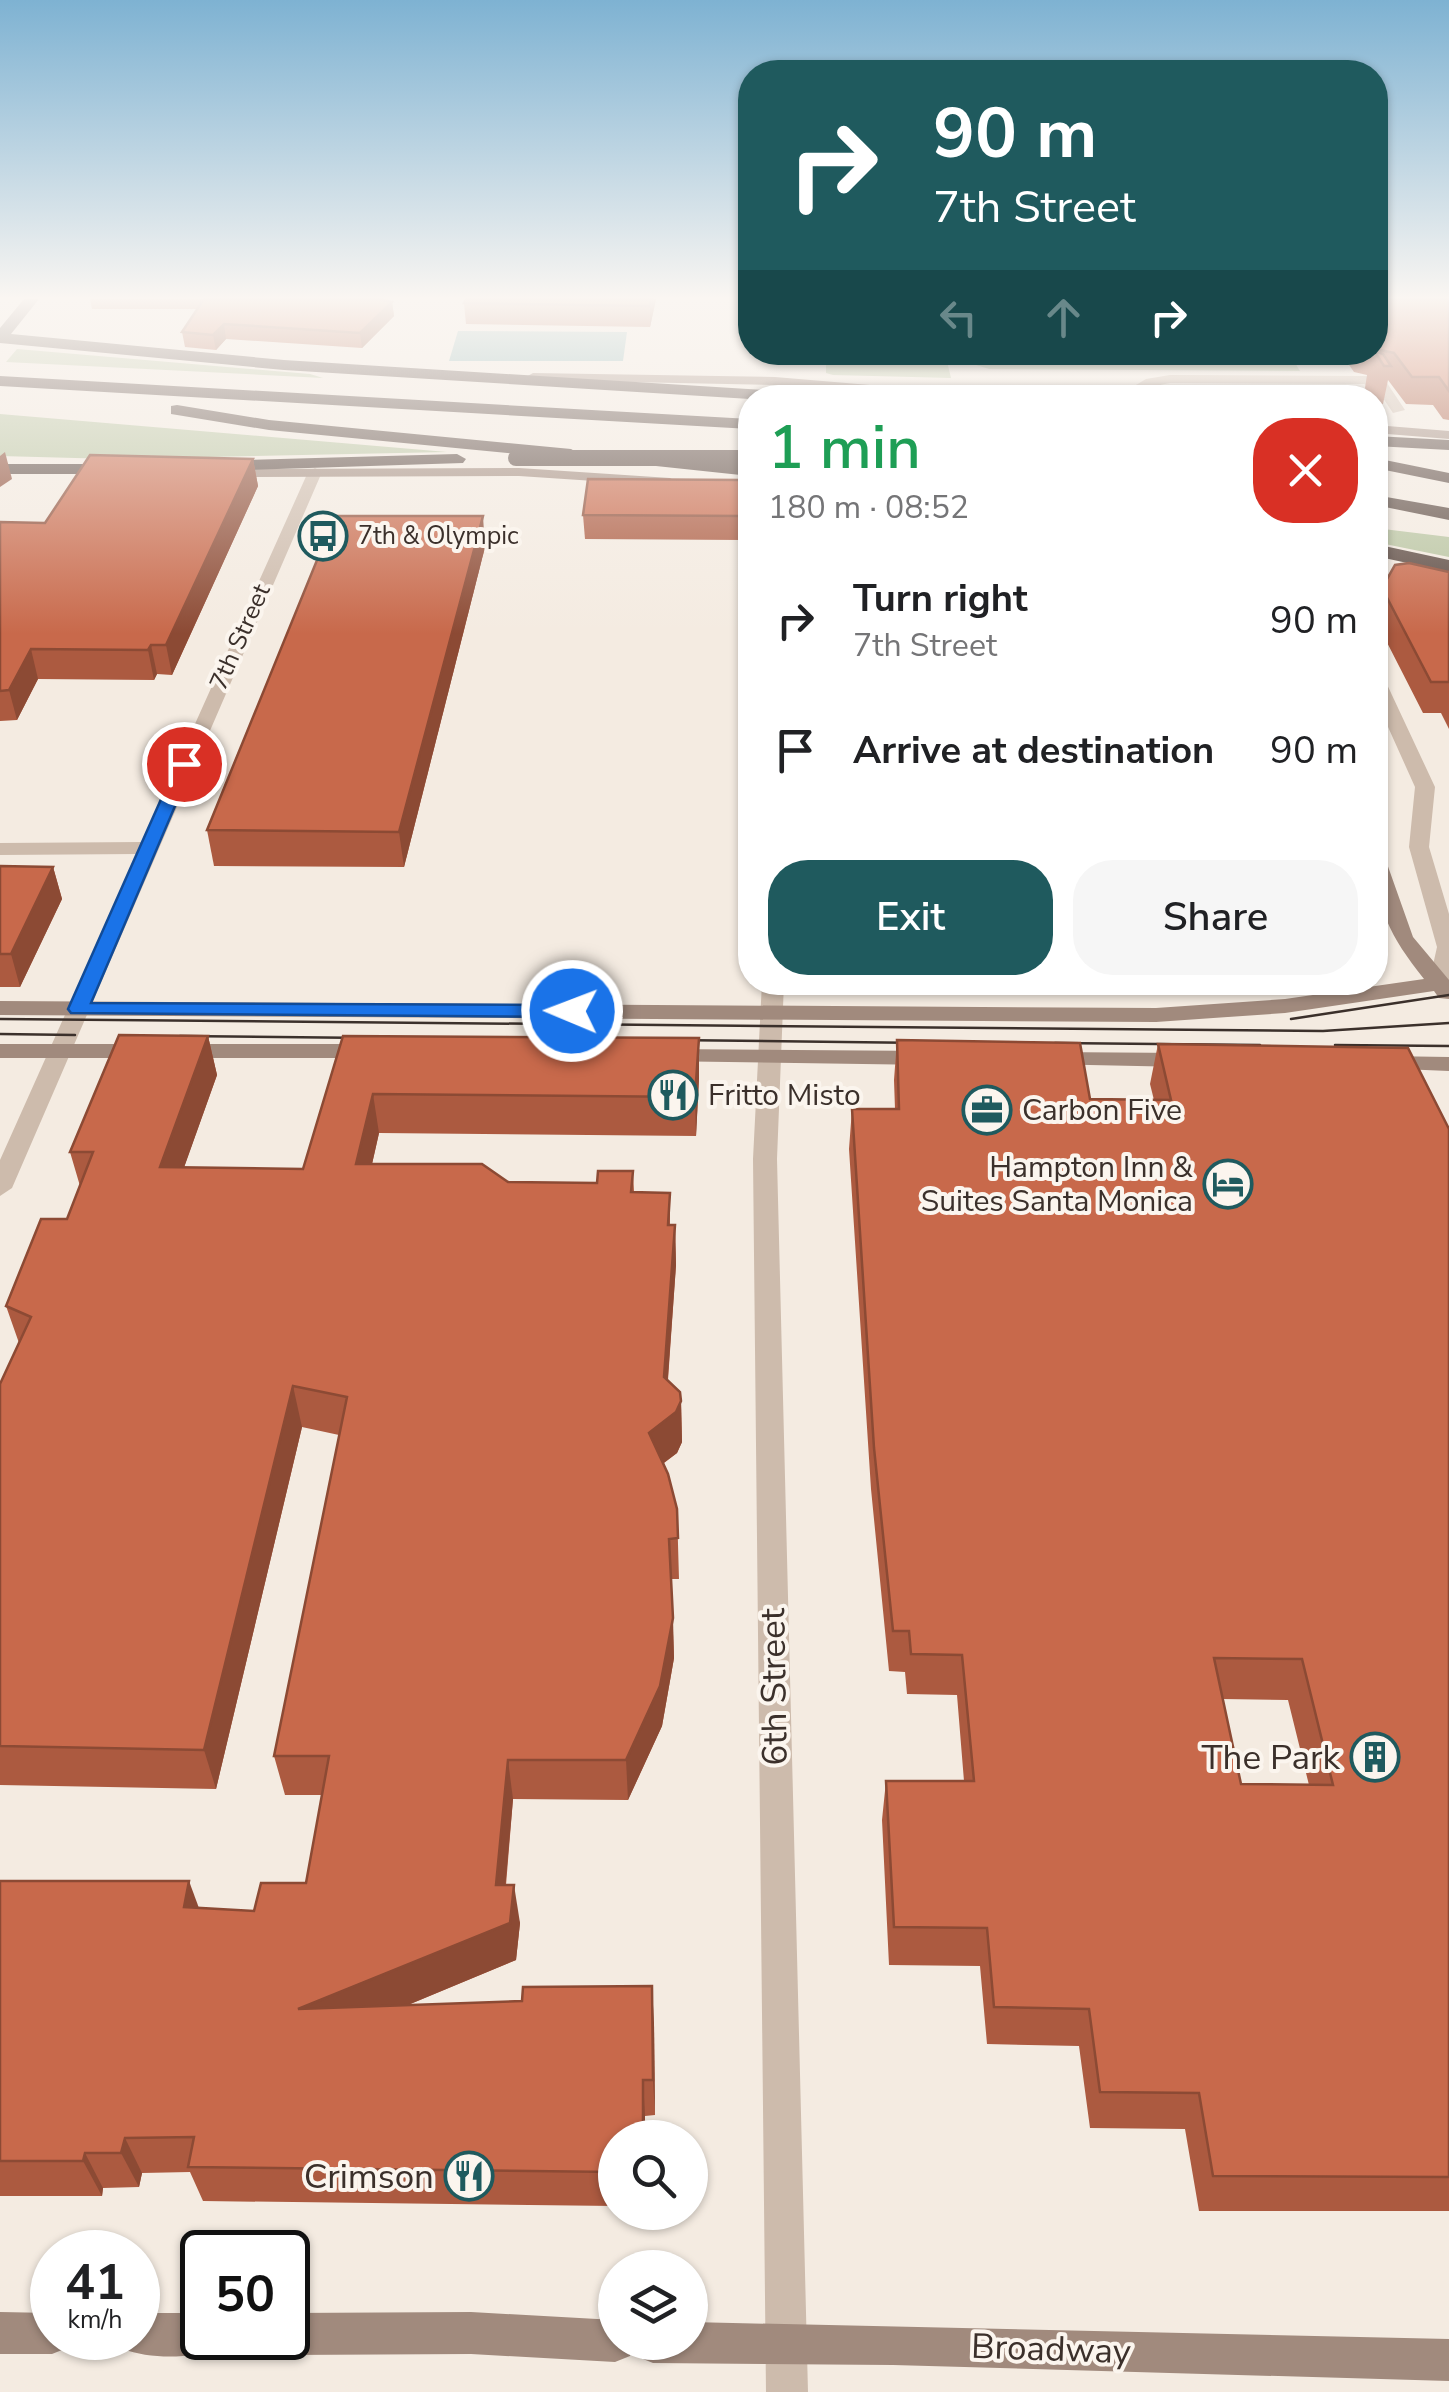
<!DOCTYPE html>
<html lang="en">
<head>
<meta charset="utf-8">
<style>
  body { margin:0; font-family:"Nunito Sans",sans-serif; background:#f6f6f6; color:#202124; height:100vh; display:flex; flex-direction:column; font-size:38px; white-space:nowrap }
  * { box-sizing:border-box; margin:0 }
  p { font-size:32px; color:#757577 }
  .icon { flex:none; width:55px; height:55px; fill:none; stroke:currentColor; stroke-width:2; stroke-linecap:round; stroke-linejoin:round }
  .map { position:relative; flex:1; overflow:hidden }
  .drawer { position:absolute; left:738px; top:385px; width:650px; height:610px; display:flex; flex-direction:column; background:#fff; border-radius:40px; box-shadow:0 2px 8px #0004 }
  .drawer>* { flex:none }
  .guide { position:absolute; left:738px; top:60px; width:650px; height:305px; border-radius:40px; box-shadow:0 2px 8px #0004; background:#1f5a5e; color:#fff; overflow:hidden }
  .tools { position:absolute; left:598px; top:2120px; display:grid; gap:20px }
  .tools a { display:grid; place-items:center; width:110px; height:110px; border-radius:50%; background:#fff; box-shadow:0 2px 8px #0004; font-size:50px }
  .speed { position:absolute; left:30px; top:2230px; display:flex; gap:20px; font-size:50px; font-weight:700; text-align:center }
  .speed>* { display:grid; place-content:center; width:130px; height:130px; border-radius:50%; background:#fff; box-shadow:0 2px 8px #0004; line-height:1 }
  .speed small { font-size:25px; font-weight:400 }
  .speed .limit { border:5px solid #111; border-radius:15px; background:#fff; color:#111 }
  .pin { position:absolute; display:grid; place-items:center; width:85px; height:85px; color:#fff; margin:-42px; border:5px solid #fff; border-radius:50%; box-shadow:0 2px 10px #0007 }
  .me { position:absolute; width:110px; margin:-55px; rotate:271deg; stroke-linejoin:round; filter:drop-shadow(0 0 8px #0008) }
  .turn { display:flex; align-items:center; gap:35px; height:210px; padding:0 30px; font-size:45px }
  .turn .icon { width:130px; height:130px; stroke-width:2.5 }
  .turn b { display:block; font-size:70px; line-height:85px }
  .lanes { display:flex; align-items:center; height:95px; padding:0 30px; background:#0003; justify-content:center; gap:50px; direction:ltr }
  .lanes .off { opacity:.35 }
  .round { display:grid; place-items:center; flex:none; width:105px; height:105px; border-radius:40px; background:#f6f6f6 }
  .overview { display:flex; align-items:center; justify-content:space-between; height:170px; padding:0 30px }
  h1 { font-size:60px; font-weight:600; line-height:75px; color:#1e9e55 }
  .button { display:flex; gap:20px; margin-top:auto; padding:20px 30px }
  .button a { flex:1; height:115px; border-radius:40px; background:#1f5a5e; color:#fff; font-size:40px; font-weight:600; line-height:115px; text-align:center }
  .button a+a { background:#f6f6f6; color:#202124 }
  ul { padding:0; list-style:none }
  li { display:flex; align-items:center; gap:30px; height:130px; padding:0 30px }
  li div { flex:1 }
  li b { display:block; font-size:38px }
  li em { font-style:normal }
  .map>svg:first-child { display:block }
  .green { fill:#b8c4a0 }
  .water { fill:#7fb0b2 }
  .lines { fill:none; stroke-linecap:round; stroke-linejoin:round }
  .street { fill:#cdbbac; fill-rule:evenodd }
  .secondary { fill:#a18a7d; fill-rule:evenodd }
  .highway { fill:#5c4a42; fill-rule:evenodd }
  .tram { stroke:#3b302b; stroke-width:2.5 }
  .highway-bridge { stroke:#5c4a42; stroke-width:16 }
  .wall { fill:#ac5a40; fill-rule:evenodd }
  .shaded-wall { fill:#8c4a34 }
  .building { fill:#c8694b; stroke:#8c4a34; stroke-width:2.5; fill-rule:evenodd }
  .route { fill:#1a73e8; stroke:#114b97; stroke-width:2.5 }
  .labels { text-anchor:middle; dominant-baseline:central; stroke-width:8; stroke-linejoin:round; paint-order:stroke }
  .far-poi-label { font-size:25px; fill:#3b302b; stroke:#fbf5ee; text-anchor:start }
  .far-street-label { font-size:25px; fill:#3b302b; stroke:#fbf5ee }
  .poi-label { font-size:30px; fill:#3b302b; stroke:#fbf5ee; text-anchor:start }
  .near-street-label { font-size:35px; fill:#3b302b; stroke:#fbf5ee }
  .near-poi-label { font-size:35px; fill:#3b302b; stroke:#fbf5ee; text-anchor:end }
</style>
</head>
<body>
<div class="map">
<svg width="1449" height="2392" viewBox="0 0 1449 2392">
  <rect width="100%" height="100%" fill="#f4ebe1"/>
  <g class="green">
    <path d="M 17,349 L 310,374 L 323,378 L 6,362 Z"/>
    <path d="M 815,353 L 945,353 L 951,378 L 833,375 L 826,373 L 826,355 Z"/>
    <path d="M 970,353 L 1289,353 L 1300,371 L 989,369 L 973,364 Z"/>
    <path d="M 0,414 L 447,452 L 113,459 L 0,456 Z"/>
    <path d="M 1375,528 L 1449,537 L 1449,557 L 1375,542 Z"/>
  </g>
  <path class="water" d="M 458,331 L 627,332 L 623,361 L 449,361 Z"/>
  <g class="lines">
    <g class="street">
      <path d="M 1170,375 L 1366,376 L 1387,383 L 1405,410 L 1393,413 L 1377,389 L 1364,384 L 1170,383 C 1149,386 1135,398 1114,398 L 1146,379 Z"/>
      <path d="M 315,468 L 322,472 L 12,1188 L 0,1196 L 0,1160 L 137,854 L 0,855 L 0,843 L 142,842 L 308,472 Z"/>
      <path d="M 1375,673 L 1384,678 L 1435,787 L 1429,847 L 1449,914 L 1449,986 L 1440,990 L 1429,983 L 1437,947 L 1409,847 L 1415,787 L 1375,698 Z"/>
      <path d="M 762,982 L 784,982 L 777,1159 L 808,2392 L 766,2392 L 753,1159 Z"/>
    </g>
    <g class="secondary">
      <path d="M 533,373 L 775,377 L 1023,398 L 952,398 L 775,385 L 528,380 L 526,377 Z"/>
      <path d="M 1375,425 L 1449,431 L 1449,439 L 1375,433 Z"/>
      <path d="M 519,468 L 670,478 L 677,482 L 670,486 L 519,476 L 226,477 L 219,473 L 226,469 Z"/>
      <path d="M 1375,852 L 1385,858 L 1413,937 L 1449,980 L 1449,999 L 1439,998 L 1434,991 L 1285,1013 L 1156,1022 L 0,1015 L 0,1001 L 1156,1008 L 1285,999 L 1424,979 C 1390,936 1375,908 1375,852 Z"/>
      <path d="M 0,1044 L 370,1044 L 381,1051 L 370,1058 L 0,1058 Z"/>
      <path d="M 665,1049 L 930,1051 L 942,1058 L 930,1065 L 657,1061 L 653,1056 L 657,1051 Z"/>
      <path d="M 1050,1052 L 1185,1053 L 1197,1060 L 1185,1067 L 1042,1064 L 1038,1059 L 1042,1054 Z"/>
      <path d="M 1385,1056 L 1449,1057 L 1449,1071 L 1377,1068 L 1373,1063 Z"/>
      <path d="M 0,2312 L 52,2313 L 52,2338 L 71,2338 L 67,2348 L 52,2354 L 0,2354 Z"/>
      <path d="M 471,2312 L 615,2320 L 615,2342 L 690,2342 L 690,2322 L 1449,2339 L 1449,2381 L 893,2365 L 653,2363 L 638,2357 L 634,2345 L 630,2356 L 615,2362 L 471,2354 L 288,2355 L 273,2349 L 269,2338 L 288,2338 L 288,2313 Z"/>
      <path d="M 138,2313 L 202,2313 L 202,2338 L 221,2338 L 217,2349 C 191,2359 149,2359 123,2349 L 119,2338 L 138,2338 Z"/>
    </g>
    <g class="highway">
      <path d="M 24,299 L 39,299 L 11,334 L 284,360 L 812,393 L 820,398 L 750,399 L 284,370 L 0,343 L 0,328 Z"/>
      <path d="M 0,376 L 750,419 L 750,429 L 0,386 Z"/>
      <path d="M 177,405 L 269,420 L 571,449 L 580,454 L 571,459 L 269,430 L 171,414 L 171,406 Z"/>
      <path d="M 1375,436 L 1449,440 L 1449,450 L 1375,446 Z"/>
      <path d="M 457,454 L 466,459 L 463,463 L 213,471 L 204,466 L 213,461 Z"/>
      <path d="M 662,457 L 750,466 L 750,476 L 656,466 L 656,458 Z"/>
      <path d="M 1375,458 L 1449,473 L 1449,483 L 1375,468 Z"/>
      <path d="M 0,464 L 122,464 L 131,469 L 122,474 L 0,474 Z"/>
      <path d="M 1375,495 L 1449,508 L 1449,520 L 1375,505 Z"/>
      <path d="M 1375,544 L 1449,560 L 1449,572 L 1375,556 Z"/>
    </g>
    <g class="tram">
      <path d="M 0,1019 L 1323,1031 L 1449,1023"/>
      <path d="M 1291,1019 L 1449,995"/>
      <path d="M 0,1034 L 75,1035"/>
      <path d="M 180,1036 L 370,1038"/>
      <path d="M 670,1040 L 925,1043"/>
      <path d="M 1055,1043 L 1260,1045"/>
      <path d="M 1335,1045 L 1449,1046"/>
    </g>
    <path class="highway-bridge" d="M 516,458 L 750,458"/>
  </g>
  <g class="wall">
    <path d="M 90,299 L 379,299 L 392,302 L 394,316 L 362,348 L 226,339 L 216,350 L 185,347 L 182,332 L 197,309 L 92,309 Z"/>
    <path d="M 656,299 L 650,327 L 466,324 L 464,303 Z"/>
    <path d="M 1375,299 L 1449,299 L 1449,420 L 1443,419 L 1433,405 L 1406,404 L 1388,380 L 1383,404 L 1375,404 L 1375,398 L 1371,398 L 1365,388 L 1367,375 L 1354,372 L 1340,352 L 1375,352 Z"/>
    <path d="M 253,459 L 258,486 L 172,675 L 157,674 L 154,680 L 38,679 L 17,720 L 0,721 L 0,522 L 45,523 Z"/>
    <path d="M 744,480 L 743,540 L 585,539 L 583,515 Z"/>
    <path d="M 485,547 L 404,867 L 214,866 L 207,830 Z"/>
    <path d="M 1449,572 L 1449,729 L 1441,713 L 1423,713 L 1375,619 L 1382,588 Z"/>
    <path d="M 0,866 L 53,867 L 62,899 L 20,987 L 0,987 Z"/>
    <path d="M 869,982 L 936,982 L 935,994 L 869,993 Z"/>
    <path d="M 1158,982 L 1193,982 L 1189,987 L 1164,986 Z"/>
    <path d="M 208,1036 L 217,1075 L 184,1167 L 303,1169 L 343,1036 L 699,1078 L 696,1136 L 379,1133 L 372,1164 L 508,1182 L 597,1183 L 633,1171 L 634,1192 L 670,1193 L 670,1225 L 675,1225 L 676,1265 L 668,1380 L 681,1401 L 682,1442 L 677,1453 L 664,1463 L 677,1509 L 679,1579 L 671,1579 L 674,1658 L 662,1726 L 628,1800 L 513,1799 L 506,1885 L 520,1923 L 516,1960 L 408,2005 L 654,2023 L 655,2115 L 645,2116 L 615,2138 L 615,2206 L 203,2201 L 190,2172 L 142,2173 L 139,2187 L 103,2188 L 102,2196 L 0,2196 L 0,1881 L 199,1908 L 254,1911 L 306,1883 L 322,1795 L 285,1795 L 274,1756 L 339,1435 L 302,1427 L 216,1789 L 0,1785 L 0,1384 L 19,1343 L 6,1306 L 67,1219 L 80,1186 L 70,1152 Z"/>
    <path d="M 897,1040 L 1090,1099 L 1154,1100 L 1150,1084 L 1158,1044 L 1449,1129 L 1449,2211 L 1199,2211 L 1185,2129 L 1090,2128 L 1079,2046 L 987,2044 L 980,1966 L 889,1965 L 882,1820 L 886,1781 L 964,1781 L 957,1695 L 907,1694 L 905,1672 L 889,1671 L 871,1489 L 849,1149 L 852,1109 L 895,1109 L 894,1080 ZM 1223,1699 L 1288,1700 L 1309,1785 L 1241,1784 Z"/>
  </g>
  <g class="shaded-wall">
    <path d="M 651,299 L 656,299 L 650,327 L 650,306 Z"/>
    <path d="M 392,302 L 394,316 L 362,348 L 360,333 Z"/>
    <path d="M 224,324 L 226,339 L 216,350 L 213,335 Z"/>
    <path d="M 5,452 L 12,479 L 0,487 L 0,456 Z"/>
    <path d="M 253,459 L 258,486 L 172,675 L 166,645 Z"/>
    <path d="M 483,516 L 485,547 L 404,867 L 399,832 Z"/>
    <path d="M 151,645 L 157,674 L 154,680 L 148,650 Z"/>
    <path d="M 31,649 L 38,679 L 17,720 L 9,690 Z"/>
    <path d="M 53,867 L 62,899 L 20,987 L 11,954 Z"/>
    <path d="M 208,1036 L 217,1075 L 170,1207 L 160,1167 Z"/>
    <path d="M 699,1038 L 699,1078 L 696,1136 L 695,1097 Z"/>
    <path d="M 373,1094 L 379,1133 L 363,1204 L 356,1164 Z"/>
    <path d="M 675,1225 L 676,1265 L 665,1417 L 664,1377 Z"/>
    <path d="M 293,1386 L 302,1427 L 216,1789 L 204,1750 Z"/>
    <path d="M 681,1401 L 682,1442 L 677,1453 L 650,1473 L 649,1433 Z"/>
    <path d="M 673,1618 L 674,1658 L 662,1726 L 628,1800 L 626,1760 Z"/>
    <path d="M 508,1760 L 513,1799 L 502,1923 L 496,1885 Z"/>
    <path d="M 189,1881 L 203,1919 L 184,1907 Z"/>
    <path d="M 514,1885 L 520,1923 L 516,1960 L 309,2046 L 298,2009 Z"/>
    <path d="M 652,1986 L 654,2023 L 655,2115 L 653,2080 Z"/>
    <path d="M 643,2080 L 645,2116 L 645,2138 L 643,2138 Z"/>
    <path d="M 125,2138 L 142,2173 L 139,2187 L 121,2153 Z"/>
    <path d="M 85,2153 L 103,2188 L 102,2196 L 83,2161 Z"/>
  </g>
  <g class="building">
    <path d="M 204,299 L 379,299 L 392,302 L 360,333 L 224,324 L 213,335 L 182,332 Z"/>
    <path d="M 466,299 L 651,299 L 650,306 L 464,303 Z"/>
    <path d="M 1375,299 L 1449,299 L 1449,391 L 1439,377 L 1412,377 L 1394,353 L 1375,349 Z"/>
    <path d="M 1375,351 L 1383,354 L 1391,366 L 1384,366 L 1375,352 Z"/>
    <path d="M 90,455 L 253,459 L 166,645 L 151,645 L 148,650 L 31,649 L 9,690 L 0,691 L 0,522 L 45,523 Z"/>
    <path d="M 588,479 L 744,480 L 743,516 L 583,515 Z"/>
    <path d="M 335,516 L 483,516 L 399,832 L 207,830 Z"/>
    <path d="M 1409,563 L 1449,572 L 1449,682 L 1431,682 L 1382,588 L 1395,565 Z"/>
    <path d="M 0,866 L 53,867 L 11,954 L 0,954 Z"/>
    <path d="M 119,1035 L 208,1036 L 160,1167 L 303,1169 L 343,1036 L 699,1038 L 695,1097 L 373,1094 L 356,1164 L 482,1164 L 508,1182 L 597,1183 L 598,1171 L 633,1171 L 631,1192 L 670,1193 L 668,1225 L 675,1225 L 664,1377 L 680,1392 L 681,1401 L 676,1412 L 649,1433 L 668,1474 L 677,1509 L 678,1538 L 669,1539 L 673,1618 L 660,1686 L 626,1760 L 508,1760 L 496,1885 L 514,1885 L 510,1923 L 298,2009 L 522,2001 L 523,1987 L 652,1986 L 653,2080 L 643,2080 L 643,2138 L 615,2138 L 615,2172 L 188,2167 L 194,2137 L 125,2138 L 121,2153 L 85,2153 L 83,2161 L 0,2161 L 0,1881 L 189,1881 L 184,1907 L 254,1911 L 261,1883 L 306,1883 L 329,1756 L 274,1756 L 347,1397 L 293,1386 L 204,1750 L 0,1746 L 0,1384 L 31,1317 L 6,1306 L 41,1219 L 67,1219 L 93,1152 L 70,1152 Z"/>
    <path d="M 897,1040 L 1080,1043 L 1090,1099 L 1171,1100 L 1158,1044 L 1408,1048 L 1449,1129 L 1449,2177 L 1213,2176 L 1199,2093 L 1100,2092 L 1089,2009 L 994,2007 L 987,1928 L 894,1927 L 886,1781 L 974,1781 L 962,1655 L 911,1654 L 909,1631 L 893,1631 L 874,1448 L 852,1109 L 899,1109 ZM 1214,1658 L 1302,1659 L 1333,1785 L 1241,1784 Z"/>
  </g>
  <linearGradient id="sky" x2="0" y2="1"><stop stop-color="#7eb2d2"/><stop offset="0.47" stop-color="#faf6f2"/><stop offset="1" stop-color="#faf6f2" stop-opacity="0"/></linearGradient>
  <rect width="1449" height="634" fill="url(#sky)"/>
  <path class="route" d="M 178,761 L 193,764 L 91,1003 L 572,1005 L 582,1011 L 572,1017 L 71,1013 L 68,1009 Z"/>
  <defs>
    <g id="bus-ring" transform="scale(2.5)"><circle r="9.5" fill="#fbf5ee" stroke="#1f5a5e" stroke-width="1.5"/><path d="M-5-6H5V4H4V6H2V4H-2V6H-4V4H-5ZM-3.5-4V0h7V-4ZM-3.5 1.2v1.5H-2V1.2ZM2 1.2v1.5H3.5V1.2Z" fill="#1f5a5e"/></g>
    <g id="restaurant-ring" transform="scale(2.5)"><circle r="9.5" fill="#fbf5ee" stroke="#1f5a5e" stroke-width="1.5"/><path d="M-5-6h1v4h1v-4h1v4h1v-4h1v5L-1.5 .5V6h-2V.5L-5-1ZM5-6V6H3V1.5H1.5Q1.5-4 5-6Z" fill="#1f5a5e"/></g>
    <g id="office-ring" transform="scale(2.5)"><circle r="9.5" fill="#fbf5ee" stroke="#1f5a5e" stroke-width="1.5"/><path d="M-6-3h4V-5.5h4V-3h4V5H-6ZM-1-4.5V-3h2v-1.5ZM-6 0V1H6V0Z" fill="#1f5a5e"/></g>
    <g id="hotel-ring" transform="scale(2.5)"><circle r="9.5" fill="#fbf5ee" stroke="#1f5a5e" stroke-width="1.5"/><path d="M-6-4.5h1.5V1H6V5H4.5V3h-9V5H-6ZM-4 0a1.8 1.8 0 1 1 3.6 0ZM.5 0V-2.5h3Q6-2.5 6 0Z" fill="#1f5a5e"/></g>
    <g id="building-ring" transform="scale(2.5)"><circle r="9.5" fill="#fbf5ee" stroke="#1f5a5e" stroke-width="1.5"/><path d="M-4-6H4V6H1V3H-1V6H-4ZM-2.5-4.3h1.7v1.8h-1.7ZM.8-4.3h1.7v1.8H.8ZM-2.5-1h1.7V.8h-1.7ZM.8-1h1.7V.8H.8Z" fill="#1f5a5e"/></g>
  </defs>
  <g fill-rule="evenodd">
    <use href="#bus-ring" x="323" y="536"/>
    <use href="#restaurant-ring" x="673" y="1095"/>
    <use href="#office-ring" x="987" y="1110"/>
    <use href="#hotel-ring" x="1228" y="1184"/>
    <use href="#building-ring" x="1375" y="1757"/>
    <use href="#restaurant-ring" x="469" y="2176"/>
  </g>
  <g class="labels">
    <g class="far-poi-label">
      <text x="358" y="536">7th &amp; Olympic</text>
    </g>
    <g class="far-street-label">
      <text transform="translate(240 637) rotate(-66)">7th Street</text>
    </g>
    <g class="poi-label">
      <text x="708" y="1095">Fritto Misto</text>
      <text x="1022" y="1110">Carbon Five</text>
      <text x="1193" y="1167" text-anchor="end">Hampton Inn &amp;<tspan x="1193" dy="34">Suites Santa Monica</tspan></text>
    </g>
    <g class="near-street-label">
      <text transform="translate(774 1687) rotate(-91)">6th Street</text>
      <text transform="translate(1051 2349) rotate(2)">Broadway</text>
    </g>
    <g class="near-poi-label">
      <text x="1340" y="1757">The Park</text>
      <text x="434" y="2176">Crimson</text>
    </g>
  </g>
</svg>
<div class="tools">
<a><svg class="icon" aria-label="search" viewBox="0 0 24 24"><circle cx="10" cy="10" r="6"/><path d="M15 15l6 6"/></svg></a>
<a><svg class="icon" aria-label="layers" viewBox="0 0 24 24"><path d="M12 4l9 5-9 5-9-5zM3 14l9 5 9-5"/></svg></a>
</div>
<div class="speed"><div>41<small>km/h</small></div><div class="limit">50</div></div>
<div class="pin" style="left:184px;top:764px;background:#d93025"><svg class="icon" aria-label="arrive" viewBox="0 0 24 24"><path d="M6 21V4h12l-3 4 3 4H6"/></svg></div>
<svg class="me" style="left:572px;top:1011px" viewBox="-20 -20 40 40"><circle r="17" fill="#1a73e8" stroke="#fff" stroke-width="3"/><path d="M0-11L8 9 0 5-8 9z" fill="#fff"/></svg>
<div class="guide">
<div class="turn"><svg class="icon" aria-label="right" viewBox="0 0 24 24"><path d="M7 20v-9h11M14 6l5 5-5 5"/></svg><div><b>90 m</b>7th Street</div></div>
<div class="lanes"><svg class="icon off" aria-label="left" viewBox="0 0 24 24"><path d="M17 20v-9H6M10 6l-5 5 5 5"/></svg><svg class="icon off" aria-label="ahead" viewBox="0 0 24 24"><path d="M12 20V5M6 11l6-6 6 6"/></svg><svg class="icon" aria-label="right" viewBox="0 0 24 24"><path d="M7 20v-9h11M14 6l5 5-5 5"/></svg></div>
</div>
<section class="drawer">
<div class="overview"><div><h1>1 min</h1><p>180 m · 08:52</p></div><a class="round" style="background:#d93025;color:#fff"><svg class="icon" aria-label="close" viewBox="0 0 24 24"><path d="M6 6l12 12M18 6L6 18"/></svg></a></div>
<ul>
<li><svg class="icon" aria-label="right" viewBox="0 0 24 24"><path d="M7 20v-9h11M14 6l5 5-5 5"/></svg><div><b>Turn right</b><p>7th Street</p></div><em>90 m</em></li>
<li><svg class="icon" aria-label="arrive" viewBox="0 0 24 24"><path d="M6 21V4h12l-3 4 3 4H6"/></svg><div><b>Arrive at destination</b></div><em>90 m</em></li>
</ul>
<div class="button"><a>Exit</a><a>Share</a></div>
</section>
</div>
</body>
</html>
